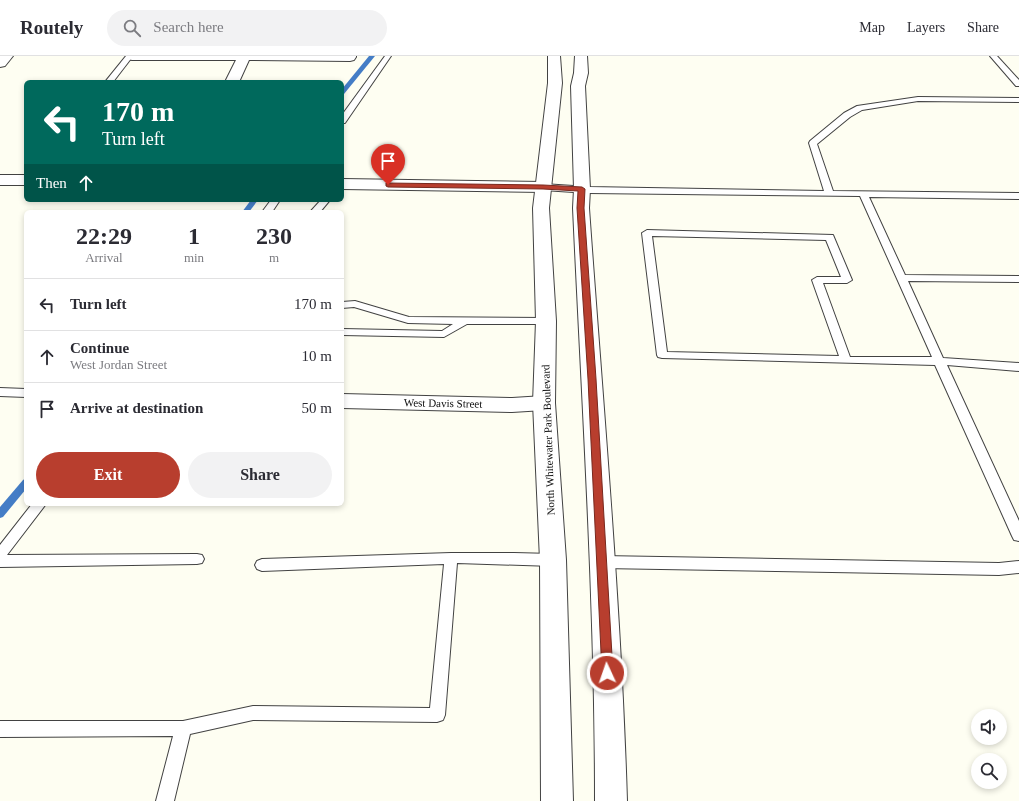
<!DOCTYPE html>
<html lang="en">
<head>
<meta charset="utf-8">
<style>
  body { margin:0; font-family:Georgia,serif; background:#f2f2f3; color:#2b2b33; height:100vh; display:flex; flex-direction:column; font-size:15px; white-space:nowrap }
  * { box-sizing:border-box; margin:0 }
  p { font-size:13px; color:#7c7c81 }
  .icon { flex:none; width:22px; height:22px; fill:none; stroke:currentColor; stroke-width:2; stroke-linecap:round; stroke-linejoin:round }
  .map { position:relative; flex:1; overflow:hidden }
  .side { position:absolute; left:24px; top:154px; width:320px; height:296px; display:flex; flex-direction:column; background:#fff; border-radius:6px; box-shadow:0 2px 6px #0003 }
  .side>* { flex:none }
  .top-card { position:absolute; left:24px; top:24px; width:320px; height:122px; border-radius:6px; box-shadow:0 2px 6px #0003; background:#00695c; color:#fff; overflow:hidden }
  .fabs { position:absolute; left:971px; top:653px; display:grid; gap:8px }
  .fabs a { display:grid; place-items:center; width:36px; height:36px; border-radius:50%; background:#fff; box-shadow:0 2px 6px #0003; font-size:20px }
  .pin { position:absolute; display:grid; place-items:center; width:34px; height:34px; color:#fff; margin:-41px -17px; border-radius:50% 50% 50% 0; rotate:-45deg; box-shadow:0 0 4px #0007 }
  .pin .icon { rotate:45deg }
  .me { position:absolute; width:44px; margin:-22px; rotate:357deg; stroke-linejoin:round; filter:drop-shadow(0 0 3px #0008) }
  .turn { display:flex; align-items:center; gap:14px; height:84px; padding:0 12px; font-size:18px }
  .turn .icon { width:52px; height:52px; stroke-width:2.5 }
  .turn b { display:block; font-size:28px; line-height:34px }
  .then { display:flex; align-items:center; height:38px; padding:0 12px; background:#0003; gap:8px; font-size:15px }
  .eta { display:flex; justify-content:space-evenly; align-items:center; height:68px; text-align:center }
  .eta b { font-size:24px; font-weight:800; line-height:28px }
  .cta { display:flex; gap:8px; margin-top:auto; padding:8px 12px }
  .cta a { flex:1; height:46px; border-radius:24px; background:#b83e2e; color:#fff; font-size:16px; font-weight:800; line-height:46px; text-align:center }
  .cta a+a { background:#f2f2f3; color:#2b2b33 }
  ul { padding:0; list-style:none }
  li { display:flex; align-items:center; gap:12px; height:52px; padding:0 12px; border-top:1px solid #e1e1e2 }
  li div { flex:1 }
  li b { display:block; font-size:15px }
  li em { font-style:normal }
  header { display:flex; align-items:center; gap:24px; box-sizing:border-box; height:56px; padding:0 20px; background:#fff; border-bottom:1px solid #e1e1e2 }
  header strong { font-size:19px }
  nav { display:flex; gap:22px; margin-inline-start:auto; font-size:14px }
  .search { width:280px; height:36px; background:#f2f2f3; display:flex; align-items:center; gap:10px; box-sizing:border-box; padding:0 14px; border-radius:22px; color:#7c7c81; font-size:15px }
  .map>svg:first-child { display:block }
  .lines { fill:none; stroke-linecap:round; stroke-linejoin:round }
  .stream { fill:#447dc6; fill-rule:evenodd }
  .service-casing { stroke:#424242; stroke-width:2 }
  .minor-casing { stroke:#424242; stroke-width:2 }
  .tertiary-casing { stroke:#424242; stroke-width:2 }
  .service { fill:#fff; fill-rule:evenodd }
  .minor { fill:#fff; fill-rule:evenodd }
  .tertiary { fill:#fff; fill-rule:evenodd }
  .route { fill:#b83e2e; stroke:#78281e }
  .labels { text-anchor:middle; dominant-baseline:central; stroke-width:4; stroke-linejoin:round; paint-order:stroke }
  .street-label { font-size:11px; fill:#0f0f0f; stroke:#fff }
</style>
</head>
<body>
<header>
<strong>Routely</strong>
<div class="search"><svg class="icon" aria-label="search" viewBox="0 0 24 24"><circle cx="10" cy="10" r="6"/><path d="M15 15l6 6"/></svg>Search here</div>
<nav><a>Map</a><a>Layers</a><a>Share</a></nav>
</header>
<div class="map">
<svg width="1019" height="745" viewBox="0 0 1019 745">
  <rect width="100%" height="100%" fill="#fefef2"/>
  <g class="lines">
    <g class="stream">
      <path d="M 369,0 L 375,0 L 344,38 L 342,39 L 342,33 Z"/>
      <path d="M 251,144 L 258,144 L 249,156 L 242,156 Z"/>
      <path d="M 26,422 L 26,433 L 3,461 L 0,462 L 0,451 L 23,424 Z"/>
    </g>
    <g class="service-casing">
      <g id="service">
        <path d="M 126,0 L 133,0 L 113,26 L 105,26 Z"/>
        <path d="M 385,0 L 391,0 L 345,67 L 342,67 L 342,59 Z"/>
        <path d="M 990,0 L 997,0 L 1019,24 L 1019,30 L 1016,30 Z"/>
        <path d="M 918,41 L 1019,42 L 1019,46 L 918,45 L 862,54 L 850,61 L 817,88 L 833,135 L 1019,137 L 1019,143 L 869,141 L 905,219 L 1019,220 L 1019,226 L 908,225 L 943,302 L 1019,307 L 1019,315 L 947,309 L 1019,465 L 1019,485 L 1014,484 L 1012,480 L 935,309 L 662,302 L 658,301 L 657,299 L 642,177 L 647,174 L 833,179 L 852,224 L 847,227 L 823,227 L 850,301 L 932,301 L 860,140 L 589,137 L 543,134 L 539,131 L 543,128 L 589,131 L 824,135 L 809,87 L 810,85 L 844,57 L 857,50 ZM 652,180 L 826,184 L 841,221 L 817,221 L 812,224 L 839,300 L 667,296 Z"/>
        <path d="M 271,144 L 280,144 L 272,156 L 262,156 Z"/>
        <path d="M 321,144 L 330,144 L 320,156 L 310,156 Z"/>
        <path d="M 355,245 L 409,261 L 546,262 L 551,265 L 546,268 L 467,268 L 444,281 L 342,279 L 342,273 L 442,275 L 453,268 L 408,267 L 354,251 L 342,252 L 342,246 Z"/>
        <path d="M 0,332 L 26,333 L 26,341 L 0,340 Z"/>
        <path d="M 32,448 L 46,448 L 7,499 L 197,498 L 202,499 L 204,503 L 202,507 L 197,508 L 0,511 L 0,489 Z"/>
        <path d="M 451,497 L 514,497 L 553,498 L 558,500 L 560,504 L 558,508 L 553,510 L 457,507 L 445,659 L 443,664 L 437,666 L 253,664 L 190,678 L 174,745 L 156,745 L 173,680 L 0,681 L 0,665 L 183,665 L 253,650 L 430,652 L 444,508 L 262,515 L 257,513 L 255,509 L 257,505 L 262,503 Z"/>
        <path d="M 602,500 L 999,507 L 1019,505 L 1019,517 L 999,519 L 602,512 L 597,510 L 595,506 L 597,502 Z"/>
      </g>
    </g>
    <g class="minor-casing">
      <g id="minor">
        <path d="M 0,0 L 13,0 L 5,10 L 0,11 Z"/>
        <path d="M 126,0 L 356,0 L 356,1 L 354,4 L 350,5 L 249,4 L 239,26 L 225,26 L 236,4 L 132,4 L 128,3 Z"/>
        <rect x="0" y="119" width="26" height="10"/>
        <path d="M 342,123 L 543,126 L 549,128 L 551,131 L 549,134 L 543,136 L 342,133 Z"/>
        <path d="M 342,338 L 512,342 L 544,340 L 552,342 L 555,347 L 552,352 L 544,354 L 512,356 L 342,352 Z"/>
      </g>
    </g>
    <g class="tertiary-casing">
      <g id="tertiary">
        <path d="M 548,0 L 560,0 L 562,27 L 549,152 L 556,265 L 555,347 L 566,504 L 573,745 L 541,745 L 540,504 L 533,347 L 536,265 L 533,152 L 548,27 Z"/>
        <path d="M 575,0 L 587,0 L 588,17 L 585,30 L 590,133 L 589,152 C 603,349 621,547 627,745 L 595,745 C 595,547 582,349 573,152 L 574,133 L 571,30 L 574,17 Z"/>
      </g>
    </g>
    <use href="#service" class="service"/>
    <use href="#minor" class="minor"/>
    <use href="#tertiary" class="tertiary"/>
  </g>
  <path class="route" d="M 386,127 L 543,129 L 582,131 L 585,133 L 584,152 L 596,323 L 613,617 L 612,621 L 607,622 L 603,621 L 602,617 L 588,323 L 577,152 L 578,135 L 543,133 L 388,131 L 386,130 Z"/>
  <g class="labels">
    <g class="street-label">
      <text transform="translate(443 347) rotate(1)">West Davis Street</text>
      <text transform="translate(548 384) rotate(-92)">North Whitewater Park Boulevard</text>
    </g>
  </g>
</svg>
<div class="fabs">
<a><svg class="icon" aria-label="sound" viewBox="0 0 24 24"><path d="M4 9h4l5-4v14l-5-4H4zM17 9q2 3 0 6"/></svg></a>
<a><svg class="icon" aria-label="search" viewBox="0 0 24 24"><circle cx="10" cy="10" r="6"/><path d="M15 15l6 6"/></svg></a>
</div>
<div class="pin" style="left:388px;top:129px;background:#d93025"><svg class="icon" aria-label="arrive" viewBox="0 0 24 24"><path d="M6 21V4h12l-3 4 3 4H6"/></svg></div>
<svg class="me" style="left:607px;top:617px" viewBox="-20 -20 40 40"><circle r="17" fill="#b83e2e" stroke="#fff" stroke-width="3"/><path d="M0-11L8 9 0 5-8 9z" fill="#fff"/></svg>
<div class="top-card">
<div class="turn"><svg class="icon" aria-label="left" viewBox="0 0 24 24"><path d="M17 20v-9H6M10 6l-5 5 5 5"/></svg><div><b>170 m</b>Turn left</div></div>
<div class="then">Then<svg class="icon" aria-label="ahead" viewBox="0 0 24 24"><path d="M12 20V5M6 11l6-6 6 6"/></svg></div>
</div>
<section class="side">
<div class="eta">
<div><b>22:29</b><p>Arrival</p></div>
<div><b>1</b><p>min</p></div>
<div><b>230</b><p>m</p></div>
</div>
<ul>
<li><svg class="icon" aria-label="left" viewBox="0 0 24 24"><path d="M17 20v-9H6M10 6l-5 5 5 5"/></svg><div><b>Turn left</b></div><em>170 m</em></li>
<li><svg class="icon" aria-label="ahead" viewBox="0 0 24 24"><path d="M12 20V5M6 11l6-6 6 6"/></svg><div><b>Continue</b><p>West Jordan Street</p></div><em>10 m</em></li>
<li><svg class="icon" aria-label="arrive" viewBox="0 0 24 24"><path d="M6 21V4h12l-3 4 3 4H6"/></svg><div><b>Arrive at destination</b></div><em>50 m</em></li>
</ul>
<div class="cta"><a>Exit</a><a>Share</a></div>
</section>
</div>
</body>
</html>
